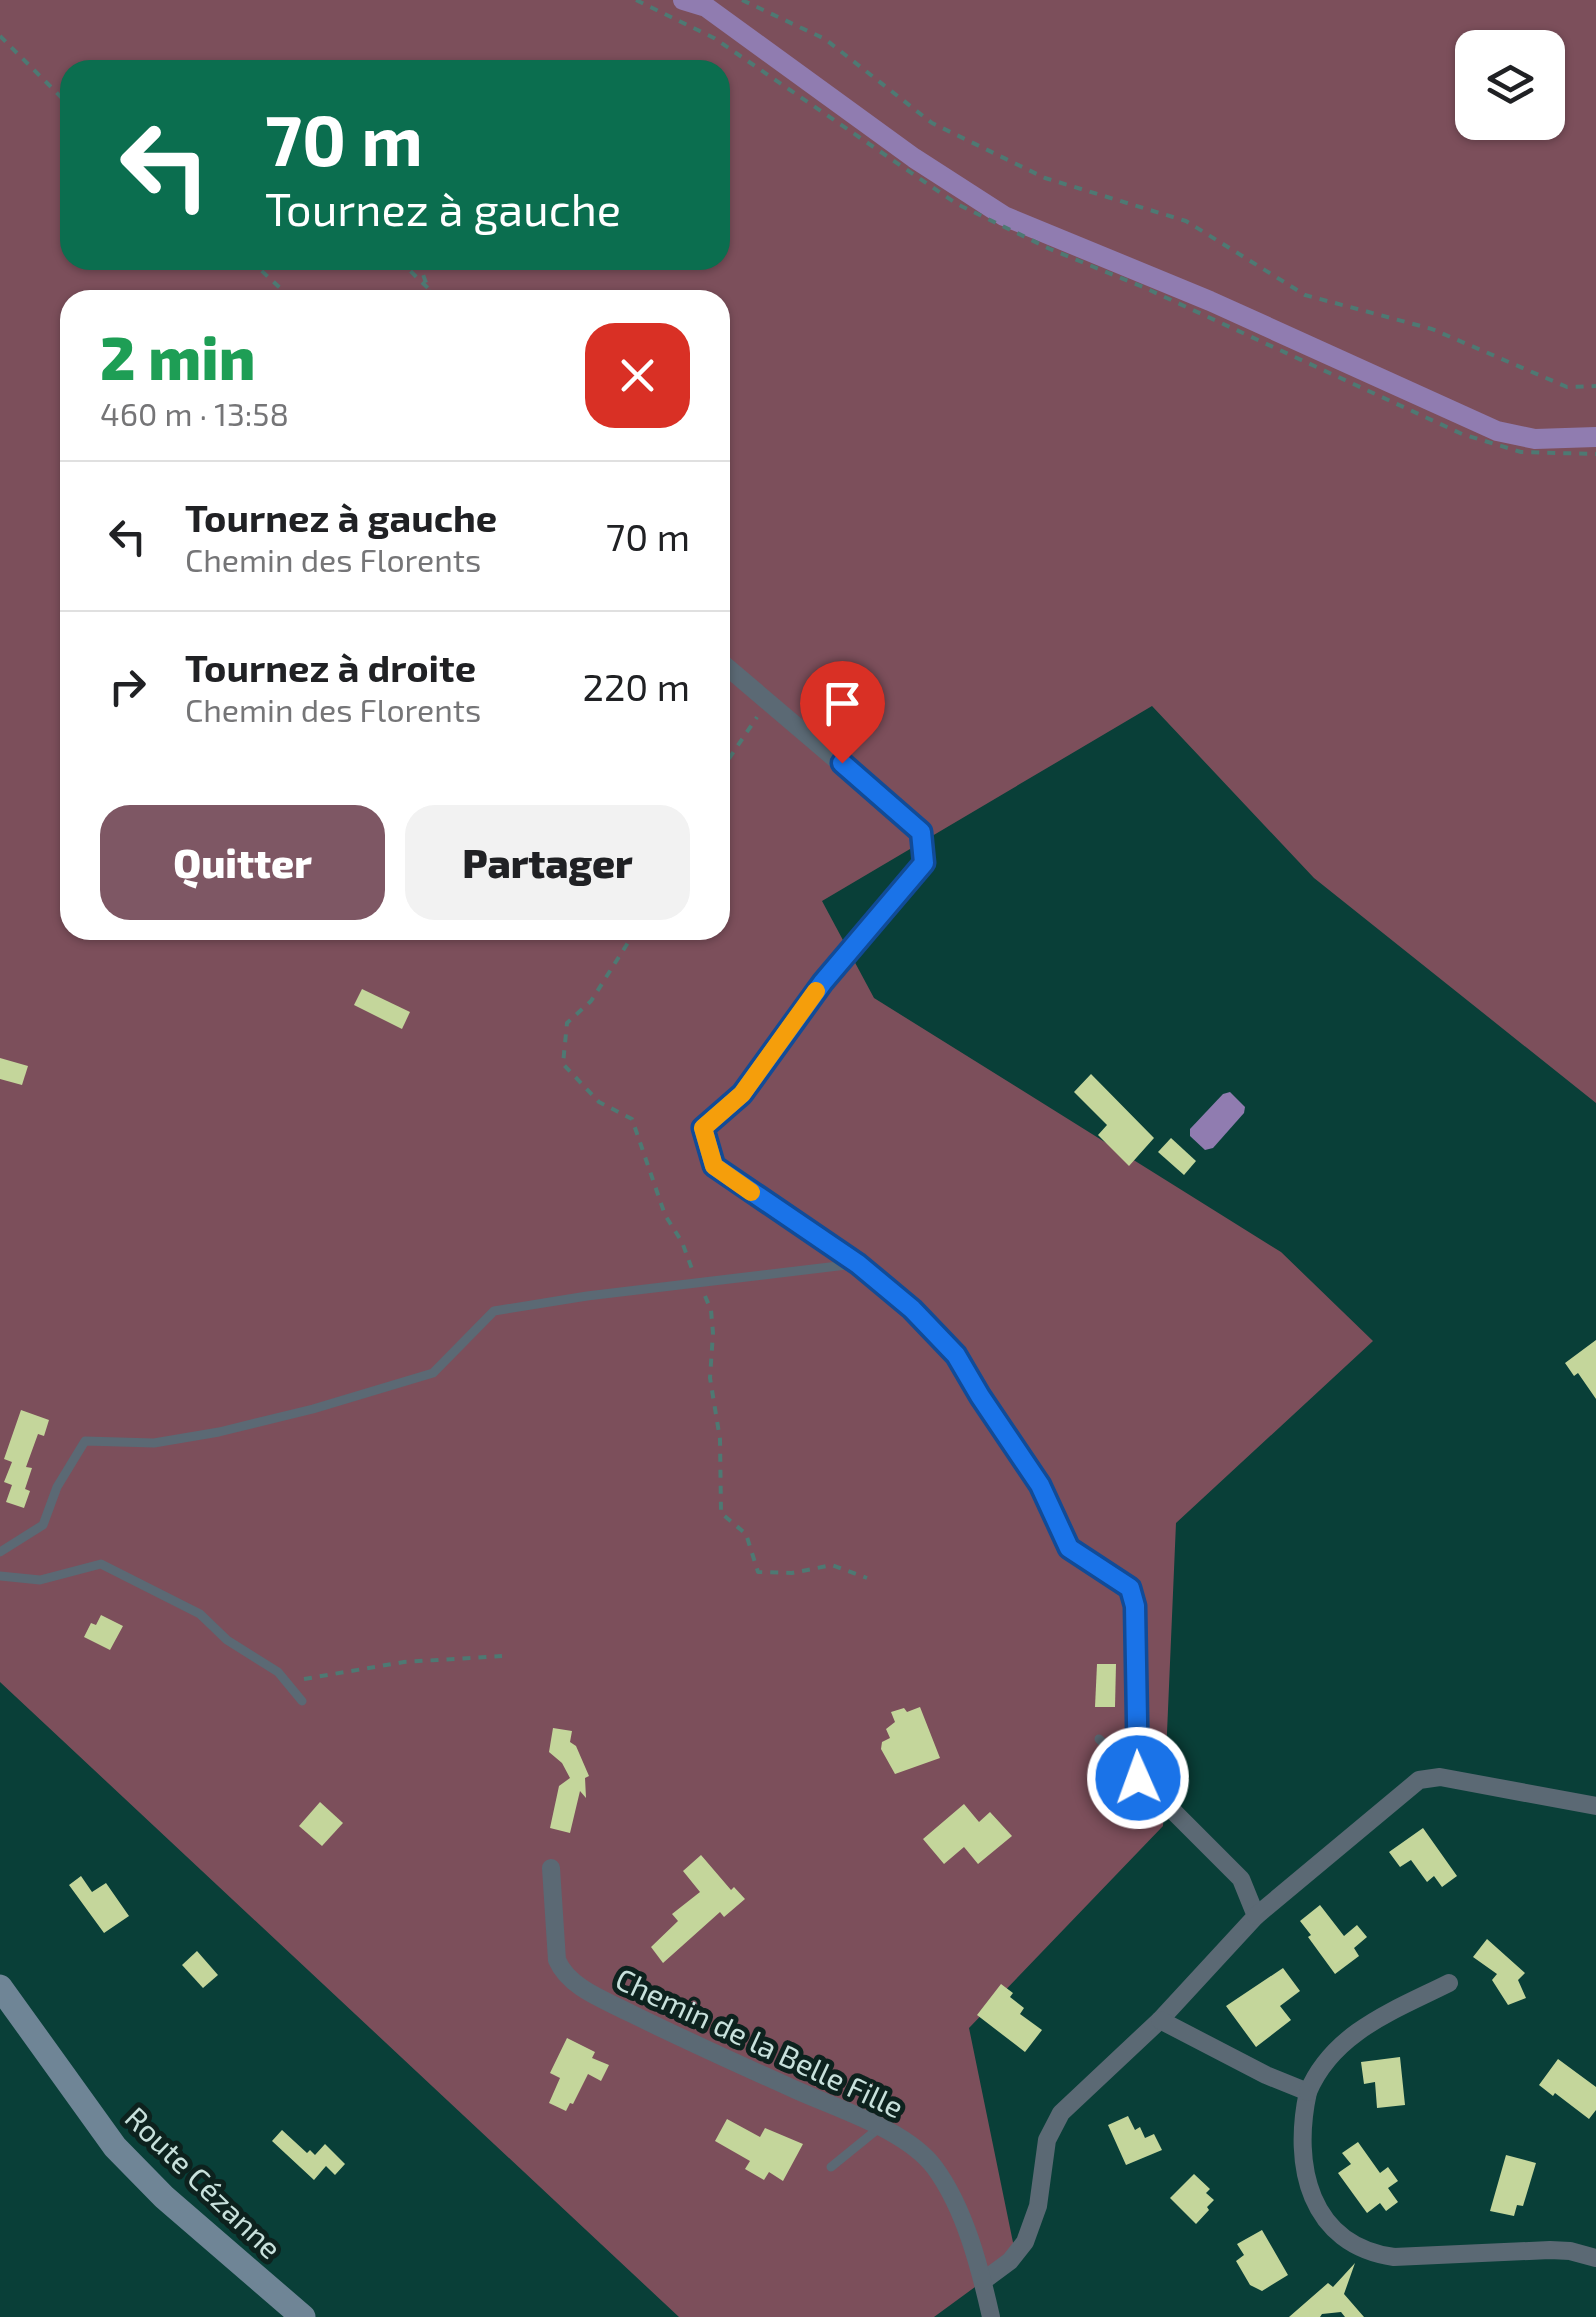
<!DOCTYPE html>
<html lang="fr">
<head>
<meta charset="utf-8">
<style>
  body { margin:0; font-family:"Exo 2",sans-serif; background:#f2f2f2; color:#202124; height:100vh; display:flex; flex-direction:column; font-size:38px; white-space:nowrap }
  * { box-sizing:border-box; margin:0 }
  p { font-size:32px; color:#757577 }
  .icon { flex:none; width:55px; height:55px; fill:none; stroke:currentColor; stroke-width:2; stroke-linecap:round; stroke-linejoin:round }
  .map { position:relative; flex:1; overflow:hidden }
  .side { position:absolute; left:60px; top:290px; width:670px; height:650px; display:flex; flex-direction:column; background:#fff; border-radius:30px; box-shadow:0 2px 8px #0004 }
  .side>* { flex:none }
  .hud { position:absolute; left:60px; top:60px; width:670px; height:210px; border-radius:30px; box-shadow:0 2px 8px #0004; background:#0b6e4f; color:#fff; overflow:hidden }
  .fabs { position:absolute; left:1455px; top:30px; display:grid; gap:20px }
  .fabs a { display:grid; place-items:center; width:110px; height:110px; border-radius:20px; background:#fff; box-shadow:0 2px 8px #0004; font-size:50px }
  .pin { position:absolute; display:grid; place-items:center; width:85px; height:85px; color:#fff; margin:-102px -42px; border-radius:50% 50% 50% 0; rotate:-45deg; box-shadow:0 0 10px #0007 }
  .pin .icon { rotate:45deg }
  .me { position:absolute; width:110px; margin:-55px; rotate:358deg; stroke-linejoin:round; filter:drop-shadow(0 0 8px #0008) }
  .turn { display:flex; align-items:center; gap:35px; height:210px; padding:0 40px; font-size:45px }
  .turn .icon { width:130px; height:130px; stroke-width:2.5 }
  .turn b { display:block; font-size:70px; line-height:85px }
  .round { display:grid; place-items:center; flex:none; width:105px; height:105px; border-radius:30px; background:#f2f2f2 }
  .overview { display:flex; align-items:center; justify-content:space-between; height:170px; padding:0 40px }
  h1 { font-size:60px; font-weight:800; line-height:75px; color:#1e9e55 }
  .button { display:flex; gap:20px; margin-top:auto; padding:20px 40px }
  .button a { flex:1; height:115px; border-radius:30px; background:#7e5764; color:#fff; font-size:40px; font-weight:800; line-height:115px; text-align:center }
  .button a+a { background:#f2f2f2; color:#202124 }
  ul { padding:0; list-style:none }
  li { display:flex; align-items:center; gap:30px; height:150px; padding:0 40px; border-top:2px solid #e0e0e0 }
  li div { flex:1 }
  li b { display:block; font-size:38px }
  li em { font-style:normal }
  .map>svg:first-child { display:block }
  .green { fill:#7c4f5b; fill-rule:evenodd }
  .water { fill:#907cb0 }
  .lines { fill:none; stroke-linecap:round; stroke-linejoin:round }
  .canal { stroke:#907cb0; stroke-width:20 }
  .building { fill:#c4d69b }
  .path { stroke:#4e7973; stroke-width:4; stroke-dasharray:8 8; stroke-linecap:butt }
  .lane { stroke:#5b6974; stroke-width:9 }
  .street { stroke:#5b6974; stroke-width:18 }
  .secondary { stroke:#6f8596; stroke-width:25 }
  .route-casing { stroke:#114b97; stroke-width:25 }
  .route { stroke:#1a73e8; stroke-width:18 }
  .slow { stroke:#f59e0b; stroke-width:18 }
  .labels { text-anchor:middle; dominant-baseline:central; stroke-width:10; stroke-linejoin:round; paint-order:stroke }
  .street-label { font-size:30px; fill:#c8e1dc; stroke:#0d221e }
</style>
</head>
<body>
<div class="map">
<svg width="1596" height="2317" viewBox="0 0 1596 2317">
  <rect width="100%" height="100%" fill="#093f38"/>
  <path class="green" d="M 0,0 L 1596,0 L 1596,1103 L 1314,878 L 1152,706 L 822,901 L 874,998 L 1281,1252 L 1373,1341 L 1176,1523 L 1163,1826 L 969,2028 L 1016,2257 L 934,2317 L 679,2317 L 0,1682 ZM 1472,48 L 1548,48 L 1548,122 L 1472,122 ZM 70,70 L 720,70 L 720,260 L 70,260 ZM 70,300 L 720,300 L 720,930 L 70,930 Z"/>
  <path class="water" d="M 1230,1092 L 1245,1107 L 1244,1113 L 1213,1148 L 1205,1150 L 1190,1136 L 1190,1129 L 1223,1094 Z"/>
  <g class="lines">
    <path class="canal" d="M 683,0 L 706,7 L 914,158 L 1004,216 L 1210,301 L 1497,431 L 1535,439 L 1596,437"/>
  </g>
  <g class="building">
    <path d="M 362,989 L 410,1012 L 402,1029 L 354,1005 Z"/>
    <path d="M 0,1058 L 28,1066 L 22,1085 L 0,1079 Z"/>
    <path d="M 1091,1074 L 1154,1138 L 1129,1166 L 1098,1135 L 1107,1125 L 1074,1092 Z"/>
    <path d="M 1171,1138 L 1196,1161 L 1184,1175 L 1158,1152 Z"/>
    <path d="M 1596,1340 L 1596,1399 L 1578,1373 L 1574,1376 L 1565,1363 Z"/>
    <path d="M 21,1410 L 49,1420 L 44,1436 L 38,1434 L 26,1467 L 32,1468 L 25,1489 L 30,1491 L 24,1508 L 6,1502 L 12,1485 L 4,1482 L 12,1462 L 4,1459 Z"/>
    <path d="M 101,1615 L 123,1626 L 110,1650 L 84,1637 L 91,1623 L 96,1625 Z"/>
    <path d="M 1097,1664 L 1116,1664 L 1115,1707 L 1095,1707 Z"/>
    <path d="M 920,1707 L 940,1758 L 895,1774 L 881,1749 L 882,1742 L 890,1738 L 886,1729 L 895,1722 L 891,1712 L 904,1708 L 907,1712 Z"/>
    <path d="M 553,1728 L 572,1731 L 570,1742 L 576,1746 L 589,1776 L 585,1778 L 586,1798 L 580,1791 L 570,1833 L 550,1828 L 559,1786 L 570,1778 L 562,1763 L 549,1752 Z"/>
    <path d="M 320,1802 L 343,1823 L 322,1846 L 299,1826 Z"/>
    <path d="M 964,1804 L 979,1822 L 990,1812 L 1012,1836 L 978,1864 L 964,1847 L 944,1864 L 923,1839 Z"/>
    <path d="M 1423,1828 L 1457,1876 L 1442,1887 L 1434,1876 L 1427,1882 L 1411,1860 L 1400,1867 L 1389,1852 Z"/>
    <path d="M 701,1855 L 731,1890 L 734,1887 L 745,1899 L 724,1917 L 720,1912 L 663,1963 L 651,1947 L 678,1921 L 672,1914 L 700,1892 L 683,1871 Z"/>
    <path d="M 81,1876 L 92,1892 L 106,1883 L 129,1916 L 104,1933 L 69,1885 Z"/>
    <path d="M 1320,1905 L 1344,1936 L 1357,1925 L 1367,1937 L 1354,1948 L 1359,1956 L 1335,1974 L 1308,1937 L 1311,1935 L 1300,1921 Z"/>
    <path d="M 1487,1939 L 1525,1973 L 1518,1980 L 1526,1998 L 1508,2005 L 1492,1980 L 1497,1974 L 1473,1957 Z"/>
    <path d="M 197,1951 L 218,1975 L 203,1988 L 182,1965 Z"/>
    <path d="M 1283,1968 L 1300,1991 L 1280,2006 L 1291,2020 L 1256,2047 L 1226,2006 Z"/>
    <path d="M 1001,1984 L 1013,1993 L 1010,1997 L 1024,2008 L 1020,2014 L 1042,2030 L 1025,2052 L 977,2015 Z"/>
    <path d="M 567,2038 L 595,2052 L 592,2058 L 609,2065 L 601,2081 L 588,2074 L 573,2104 L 570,2103 L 566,2111 L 549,2103 L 560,2078 L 550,2073 Z"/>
    <path d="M 1400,2057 L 1405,2105 L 1377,2108 L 1375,2082 L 1364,2084 L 1361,2062 Z"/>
    <path d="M 1558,2059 L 1596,2087 L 1596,2110 L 1589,2119 L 1555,2093 L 1553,2096 L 1539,2085 Z"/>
    <path d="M 1128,2116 L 1135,2130 L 1140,2127 L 1145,2138 L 1154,2134 L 1162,2150 L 1126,2165 L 1108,2125 Z"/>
    <path d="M 727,2119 L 760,2137 L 765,2128 L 803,2144 L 783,2181 L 769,2172 L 764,2180 L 745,2169 L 750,2161 L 715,2141 Z"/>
    <path d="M 282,2130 L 307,2153 L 310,2150 L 315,2155 L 325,2144 L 345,2164 L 335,2175 L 326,2166 L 314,2180 L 272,2141 Z"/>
    <path d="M 1358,2142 L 1380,2173 L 1388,2167 L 1398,2181 L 1388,2188 L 1398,2202 L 1386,2211 L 1380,2203 L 1367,2213 L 1338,2173 L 1351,2164 L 1342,2153 Z"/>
    <path d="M 1506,2155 L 1536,2163 L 1523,2206 L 1517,2205 L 1514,2216 L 1490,2211 Z"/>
    <path d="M 1194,2174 L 1210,2189 L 1206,2193 L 1214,2200 L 1207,2207 L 1209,2210 L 1196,2224 L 1170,2198 Z"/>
    <path d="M 1262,2230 L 1288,2275 L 1262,2291 L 1250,2285 L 1236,2261 L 1244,2255 L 1237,2244 Z"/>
    <path d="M 1355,2263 L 1344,2294 L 1364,2317 L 1345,2317 L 1341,2312 L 1322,2314 L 1320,2317 L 1289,2317 L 1328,2283 L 1333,2287 Z"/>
  </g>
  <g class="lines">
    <g class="path">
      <path d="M 636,0 L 714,38 L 957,204 L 1050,249 L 1143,287 L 1462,434 L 1521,452 L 1596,454"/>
      <path d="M 742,0 L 825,39 L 932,123 L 1045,178 L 1186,221 L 1305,295 L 1432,329 L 1567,387 L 1596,386"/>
      <path d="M 0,36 L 70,106"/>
      <path d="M 250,260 L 293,300"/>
      <path d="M 399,260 L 430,290"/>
      <path d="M 418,260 L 432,300"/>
      <path d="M 720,772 L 757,717"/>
      <path d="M 636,930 L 591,1001 L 567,1023 L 563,1064 L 599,1102 L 632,1119 L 665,1215 L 682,1242 L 692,1269"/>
      <path d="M 705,1296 L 711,1310 L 713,1333 L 710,1378 L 720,1439 L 721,1513 L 746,1534 L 758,1572 L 792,1573 L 832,1565 L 867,1578"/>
      <path d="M 304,1679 L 404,1662 L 502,1656"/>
    </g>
    <g class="lane">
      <path d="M 0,1552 L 43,1525 L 57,1487 L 85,1441 L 154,1443 L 219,1432 L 313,1409 L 433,1373 L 494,1311 L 587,1296 L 855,1264"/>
      <path d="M 0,1576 L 40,1580 L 101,1564 L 200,1614 L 227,1640 L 278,1672 L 302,1701"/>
      <path d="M 1099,1739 L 1137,1776"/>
      <path d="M 831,2167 L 879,2128"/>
    </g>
    <g class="street">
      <path d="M 720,661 L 921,832 L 923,863 L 823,982 L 742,1094 L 703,1128 L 714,1166 L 858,1264 L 911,1309 L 957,1355 L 980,1396 L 1040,1485 L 1069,1548 L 1130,1588 L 1135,1606 L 1139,1777 L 1241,1879 L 1256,1916 L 1160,2020 L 1061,2113 L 1047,2140 L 1038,2206 L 1025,2242 L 1010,2261 L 983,2281"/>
      <path d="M 551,1868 L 557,1960 C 569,1988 605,2000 630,2013 C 685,2040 740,2065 796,2090 C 838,2109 907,2130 935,2168 C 965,2209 980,2268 991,2317"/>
      <path d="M 1256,1916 L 1419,1780 L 1440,1777 L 1596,1806"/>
      <path d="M 1160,2020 L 1266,2075 L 1308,2092 C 1292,2165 1309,2245 1394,2257 L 1550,2250 L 1570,2251 L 1596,2258"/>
      <path d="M 1308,2092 C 1333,2032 1395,2010 1449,1983"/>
    </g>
    <path class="secondary" d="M 0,1987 L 115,2147 L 164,2197 L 303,2317"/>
  </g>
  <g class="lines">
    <g class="route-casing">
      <path id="route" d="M 842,763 L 921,832 L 924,863 L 823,982 L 742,1094 L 703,1128 L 714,1166 L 858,1264 L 912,1309 L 956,1355 L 980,1396 L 1040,1485 L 1069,1548 L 1130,1588 L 1135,1606 L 1138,1778"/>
    </g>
    <use href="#route" class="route"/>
    <path class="slow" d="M 751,1192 L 714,1166 L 703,1128 L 742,1094 L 816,991"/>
  </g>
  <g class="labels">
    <g class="street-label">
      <text transform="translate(760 2042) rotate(25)">Chemin de la Belle Fille</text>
      <text transform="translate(204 2182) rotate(44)">Route Cézanne</text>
    </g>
  </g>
</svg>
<div class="fabs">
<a><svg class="icon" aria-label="layers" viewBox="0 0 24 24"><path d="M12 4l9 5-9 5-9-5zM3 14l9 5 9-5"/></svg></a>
</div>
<div class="pin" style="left:842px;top:763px;background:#d93025"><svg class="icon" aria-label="arrive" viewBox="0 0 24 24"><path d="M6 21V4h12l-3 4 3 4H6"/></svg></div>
<svg class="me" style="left:1138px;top:1778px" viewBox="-20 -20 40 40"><circle r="17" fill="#1a73e8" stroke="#fff" stroke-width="3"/><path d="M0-11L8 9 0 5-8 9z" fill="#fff"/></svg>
<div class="hud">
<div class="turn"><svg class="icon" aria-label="left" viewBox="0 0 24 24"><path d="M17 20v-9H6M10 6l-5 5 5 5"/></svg><div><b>70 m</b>Tournez à gauche</div></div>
</div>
<section class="side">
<div class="overview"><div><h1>2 min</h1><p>460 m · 13:58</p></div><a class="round" style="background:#d93025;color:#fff"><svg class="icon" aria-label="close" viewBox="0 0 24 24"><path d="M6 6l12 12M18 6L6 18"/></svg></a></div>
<ul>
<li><svg class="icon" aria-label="left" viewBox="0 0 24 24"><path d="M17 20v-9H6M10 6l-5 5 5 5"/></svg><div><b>Tournez à gauche</b><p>Chemin des Florents</p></div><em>70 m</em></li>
<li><svg class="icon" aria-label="right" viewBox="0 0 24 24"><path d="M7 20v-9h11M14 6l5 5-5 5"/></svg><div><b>Tournez à droite</b><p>Chemin des Florents</p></div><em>220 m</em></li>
</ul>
<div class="button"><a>Quitter</a><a>Partager</a></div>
</section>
</div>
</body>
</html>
